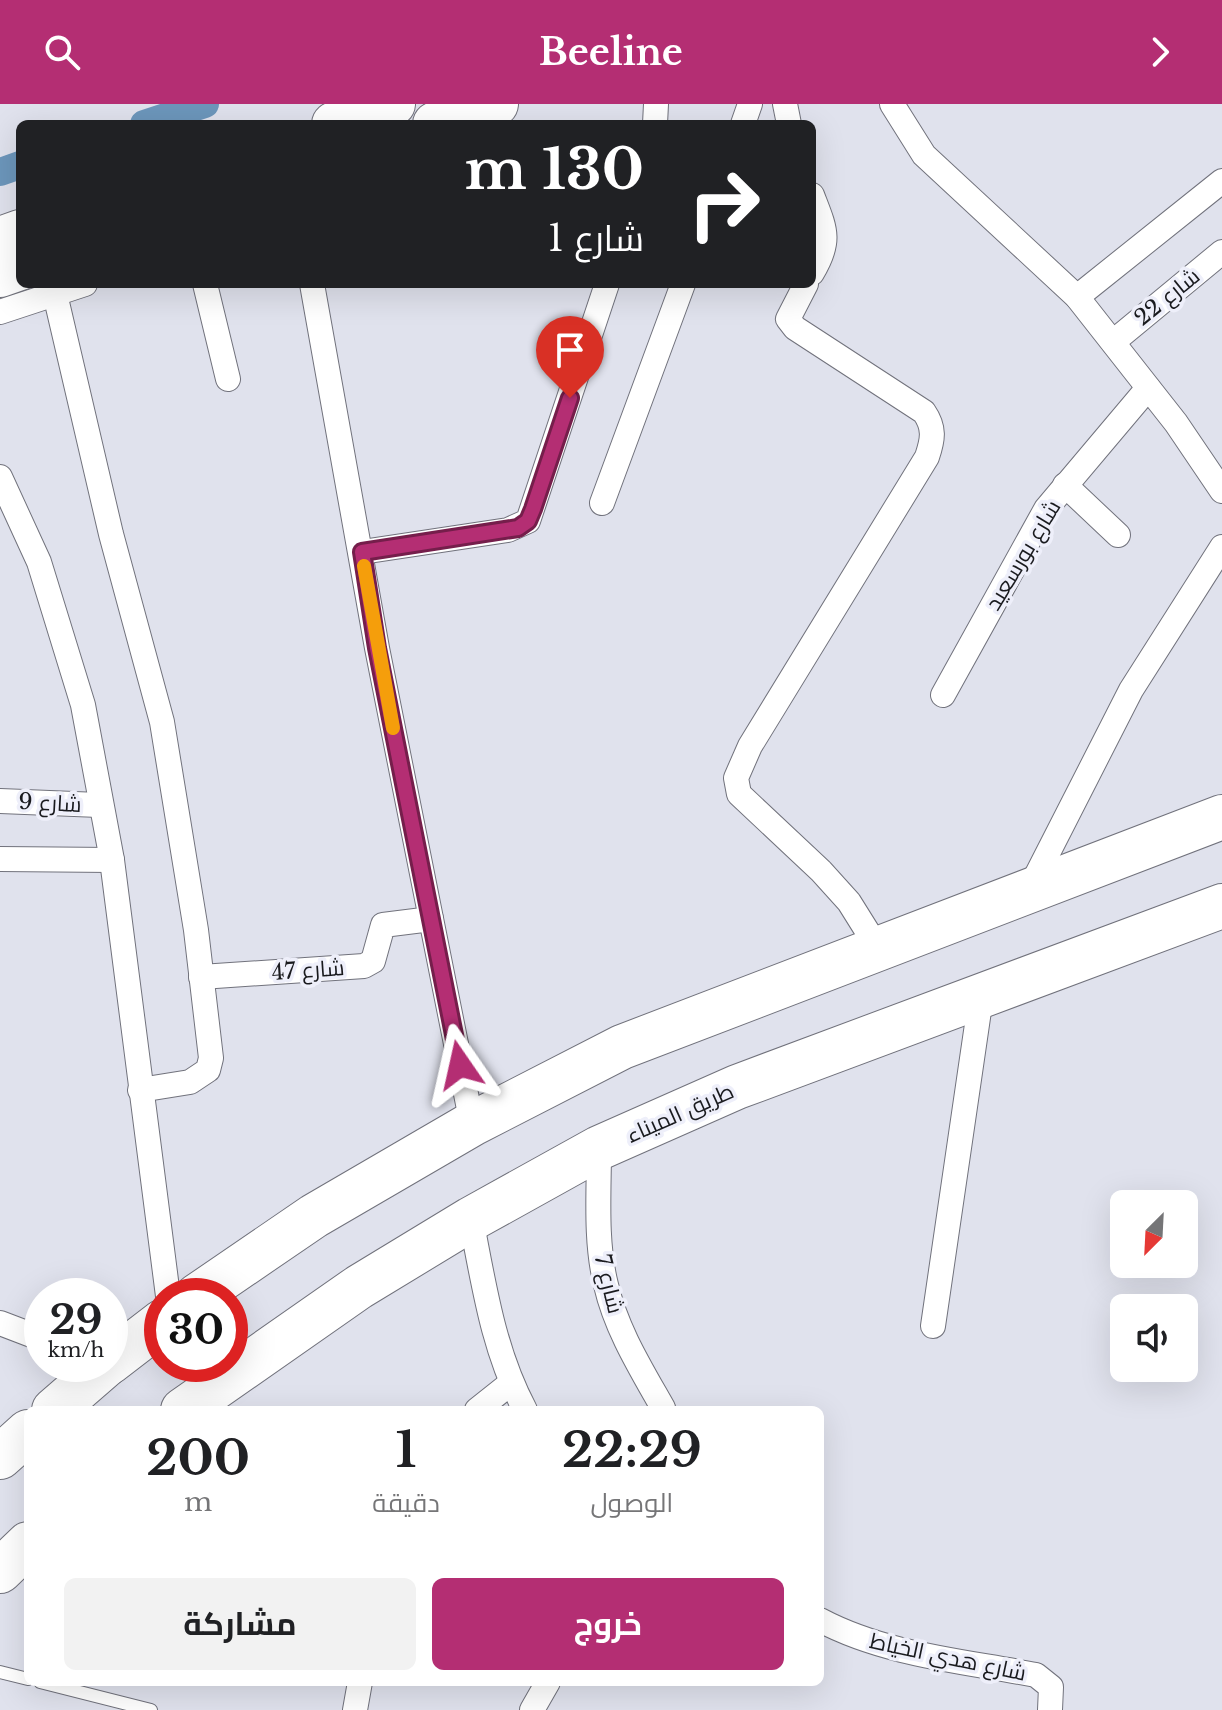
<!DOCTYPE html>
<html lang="ar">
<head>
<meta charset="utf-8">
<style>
  body { margin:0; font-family:"Libre Baskerville",Cairo,serif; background:#f2f2f2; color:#202124; direction:rtl; height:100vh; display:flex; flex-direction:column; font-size:30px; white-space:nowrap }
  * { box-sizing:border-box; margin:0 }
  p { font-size:26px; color:#757577 }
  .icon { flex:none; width:44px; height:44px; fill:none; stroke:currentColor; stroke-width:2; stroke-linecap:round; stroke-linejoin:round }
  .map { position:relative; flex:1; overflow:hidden; direction:ltr }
  .side { position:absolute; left:24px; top:1302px; width:800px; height:280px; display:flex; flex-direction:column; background:#fff; border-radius:12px; box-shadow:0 8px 32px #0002; direction:rtl }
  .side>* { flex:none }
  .banner { position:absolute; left:16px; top:16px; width:800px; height:168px; border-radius:12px; box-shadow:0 8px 32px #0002; direction:rtl; background:#202124; color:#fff; overflow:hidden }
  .needle { width:52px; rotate:204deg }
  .tools { position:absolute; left:1110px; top:1086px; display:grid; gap:16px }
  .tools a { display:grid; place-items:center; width:88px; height:88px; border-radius:12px; background:#fff; box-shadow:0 8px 32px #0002; font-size:40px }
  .speed { position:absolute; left:24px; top:1174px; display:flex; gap:16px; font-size:40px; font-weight:700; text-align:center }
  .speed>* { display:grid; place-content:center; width:104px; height:104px; border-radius:50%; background:#fff; box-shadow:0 8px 32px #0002; line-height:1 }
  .speed small { font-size:20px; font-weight:400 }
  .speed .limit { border:12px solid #d22; background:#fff; color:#111 }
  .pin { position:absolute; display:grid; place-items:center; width:68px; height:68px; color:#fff; margin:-82px -34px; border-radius:50% 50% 50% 0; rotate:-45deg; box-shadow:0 0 8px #0007 }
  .pin .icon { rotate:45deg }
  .me { position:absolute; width:88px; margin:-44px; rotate:349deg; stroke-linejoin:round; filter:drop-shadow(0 0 6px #0008) }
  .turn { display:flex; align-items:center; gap:28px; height:168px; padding:0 40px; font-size:36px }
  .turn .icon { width:104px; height:104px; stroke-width:2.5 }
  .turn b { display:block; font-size:56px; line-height:68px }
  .eta { display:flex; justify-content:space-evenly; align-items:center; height:136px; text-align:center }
  .eta b { font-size:48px; font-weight:700; line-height:56px }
  .primary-button { display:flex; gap:16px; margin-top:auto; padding:16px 40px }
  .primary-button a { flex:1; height:92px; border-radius:12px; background:#b42e73; color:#fff; font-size:32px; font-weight:700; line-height:92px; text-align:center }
  .primary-button a+a { background:#f2f2f2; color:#202124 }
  header { display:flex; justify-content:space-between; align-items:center; height:104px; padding:0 40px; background:#b42e73; color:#fff; font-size:36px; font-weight:700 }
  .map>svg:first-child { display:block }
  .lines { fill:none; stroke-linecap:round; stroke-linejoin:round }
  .canal { stroke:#6c96bb; stroke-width:28 }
  .lane-casing { stroke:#71727c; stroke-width:14 }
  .street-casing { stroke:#71727c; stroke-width:26 }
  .highway-casing { stroke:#71727c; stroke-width:46 }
  .lane { stroke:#fff; stroke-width:12 }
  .street { stroke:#fff; stroke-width:24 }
  .highway { stroke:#fff; stroke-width:44 }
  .route-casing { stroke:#751e4b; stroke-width:20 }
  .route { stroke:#b42e73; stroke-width:14 }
  .slow { stroke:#f59e0b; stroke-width:14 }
  .labels { text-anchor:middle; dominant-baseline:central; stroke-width:7; stroke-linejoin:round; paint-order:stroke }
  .street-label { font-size:22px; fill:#191a1e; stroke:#eeeffa }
</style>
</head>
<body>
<header><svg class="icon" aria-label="forward" viewBox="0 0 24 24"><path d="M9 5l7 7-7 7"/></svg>Beeline<svg class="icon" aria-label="search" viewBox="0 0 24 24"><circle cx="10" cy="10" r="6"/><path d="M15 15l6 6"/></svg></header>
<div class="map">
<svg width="1222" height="1606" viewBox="0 0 1222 1606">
  <rect width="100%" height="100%" fill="#e0e2ed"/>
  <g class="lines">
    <g class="canal">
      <path d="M 144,20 L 205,0"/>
      <path d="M 0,68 L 20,61"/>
    </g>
    <g class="lane-casing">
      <g id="lane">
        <path d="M 0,1568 L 28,1575"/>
        <path d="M 40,1578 L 151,1606"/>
      </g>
    </g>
    <g class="street-casing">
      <g id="street">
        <path d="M 785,0 L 789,20"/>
        <path d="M 892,0 L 924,51 L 1077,193 L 1176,319 L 1222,387"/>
        <path d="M 655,20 L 656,0"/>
        <path d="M 743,20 L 750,0"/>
        <path d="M 812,91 C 825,125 832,136 812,169"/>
        <path d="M 205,180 L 228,275"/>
        <path d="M 312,180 L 377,544 L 472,1020"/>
        <path d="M 806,180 L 788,215 L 795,224 L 924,308 C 935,324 933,335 927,353 L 750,642 L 736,674 L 739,690 L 821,767 L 849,798 L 879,846"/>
        <path d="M 55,190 L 111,430 L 162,618 L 196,826 L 211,954 L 208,966 L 190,978 L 140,986"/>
        <path d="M 1077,193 L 1222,77"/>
        <path d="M 0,208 L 85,180"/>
        <path d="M 1113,238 L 1222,148"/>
        <path d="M 0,373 L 39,458 L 83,601 L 112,756 L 168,1192"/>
        <path d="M 1065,381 L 1118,431"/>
        <path d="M 602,399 L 683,180"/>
        <path d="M 362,448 L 508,426 L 528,417 L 607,180"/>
        <path d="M 943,591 L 1046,405 L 1148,284"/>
        <path d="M 0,697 L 99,701"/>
        <path d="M 0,755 L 112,756"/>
        <path d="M 1029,786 L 1131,586 L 1222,443"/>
        <path d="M 201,873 L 364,862 L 373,857 L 383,821 L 431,815"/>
        <path d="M 599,1044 C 599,1089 595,1137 606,1181 C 616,1225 641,1265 663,1304"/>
        <path d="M 471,1115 C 484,1181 493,1246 525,1306"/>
        <path d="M 0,1219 L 42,1235"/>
        <path d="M 933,1222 L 981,893"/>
        <path d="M 477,1306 L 511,1279"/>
        <path d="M 820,1516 C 886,1551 964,1557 1036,1571 L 1051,1583 L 1050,1606"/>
        <path d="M 355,1606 L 360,1578"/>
        <path d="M 532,1606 L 548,1578"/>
      </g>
    </g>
    <g class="highway-casing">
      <g id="highway">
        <path d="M 334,20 L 393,0"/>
        <path d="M 435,20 L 496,0"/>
        <path d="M 0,135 L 20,128"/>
        <path d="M 0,171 L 20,164"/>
        <path d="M 197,1192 L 314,1112 L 472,1020 L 622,943 L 1222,713"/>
        <path d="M 110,1258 L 162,1218"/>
        <path d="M 54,1306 L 107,1260"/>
        <path d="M 183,1306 L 359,1183 L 471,1115 L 599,1044 L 737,983 L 1222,802"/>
        <path d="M 0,1353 L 28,1328"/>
        <path d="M 0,1467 L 28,1440"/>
      </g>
    </g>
    <use href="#lane" class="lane"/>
    <use href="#street" class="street"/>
    <use href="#highway" class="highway"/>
  </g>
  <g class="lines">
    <g class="route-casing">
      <path id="route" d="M 460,961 L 377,544 L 362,448 L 518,424 L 528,417 L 533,405 L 570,294"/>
    </g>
    <use href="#route" class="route"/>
    <path class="slow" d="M 364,462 L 393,624"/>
  </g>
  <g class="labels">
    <g class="street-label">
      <text transform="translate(1167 193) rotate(-39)">شارع 22</text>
      <text transform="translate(1023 451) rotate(-59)">شارع بورسعيد</text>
      <text transform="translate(50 699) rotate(3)">شارع 9</text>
      <text transform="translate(308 866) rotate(-4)">شارع 47</text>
      <text transform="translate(680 1009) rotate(-24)">طريق الميناء</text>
      <text transform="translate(609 1180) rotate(76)">شارع 7</text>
      <text transform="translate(948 1553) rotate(12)">شارع هدي الخياط</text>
    </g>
  </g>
</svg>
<div class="tools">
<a><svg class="needle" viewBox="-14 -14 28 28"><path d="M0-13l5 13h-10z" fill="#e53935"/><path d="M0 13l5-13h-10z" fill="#757577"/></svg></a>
<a><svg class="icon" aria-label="sound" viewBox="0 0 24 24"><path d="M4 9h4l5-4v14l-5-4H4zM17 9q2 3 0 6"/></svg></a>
</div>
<div class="speed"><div>29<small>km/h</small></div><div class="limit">30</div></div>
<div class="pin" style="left:570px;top:294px;background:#d93025"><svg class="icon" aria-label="arrive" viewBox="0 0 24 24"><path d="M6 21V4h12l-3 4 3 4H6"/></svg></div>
<svg class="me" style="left:460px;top:961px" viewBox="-20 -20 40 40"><path d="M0-17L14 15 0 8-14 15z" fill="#b42e73" stroke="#fff" stroke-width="4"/></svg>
<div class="banner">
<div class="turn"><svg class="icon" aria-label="right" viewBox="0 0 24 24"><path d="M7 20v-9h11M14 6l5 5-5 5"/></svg><div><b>130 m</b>شارع 1</div></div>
</div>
<section class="side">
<div class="eta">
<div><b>22:29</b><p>الوصول</p></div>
<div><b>1</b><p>دقيقة</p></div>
<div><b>200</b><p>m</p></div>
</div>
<div class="primary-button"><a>خروج</a><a>مشاركة</a></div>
</section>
</div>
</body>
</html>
